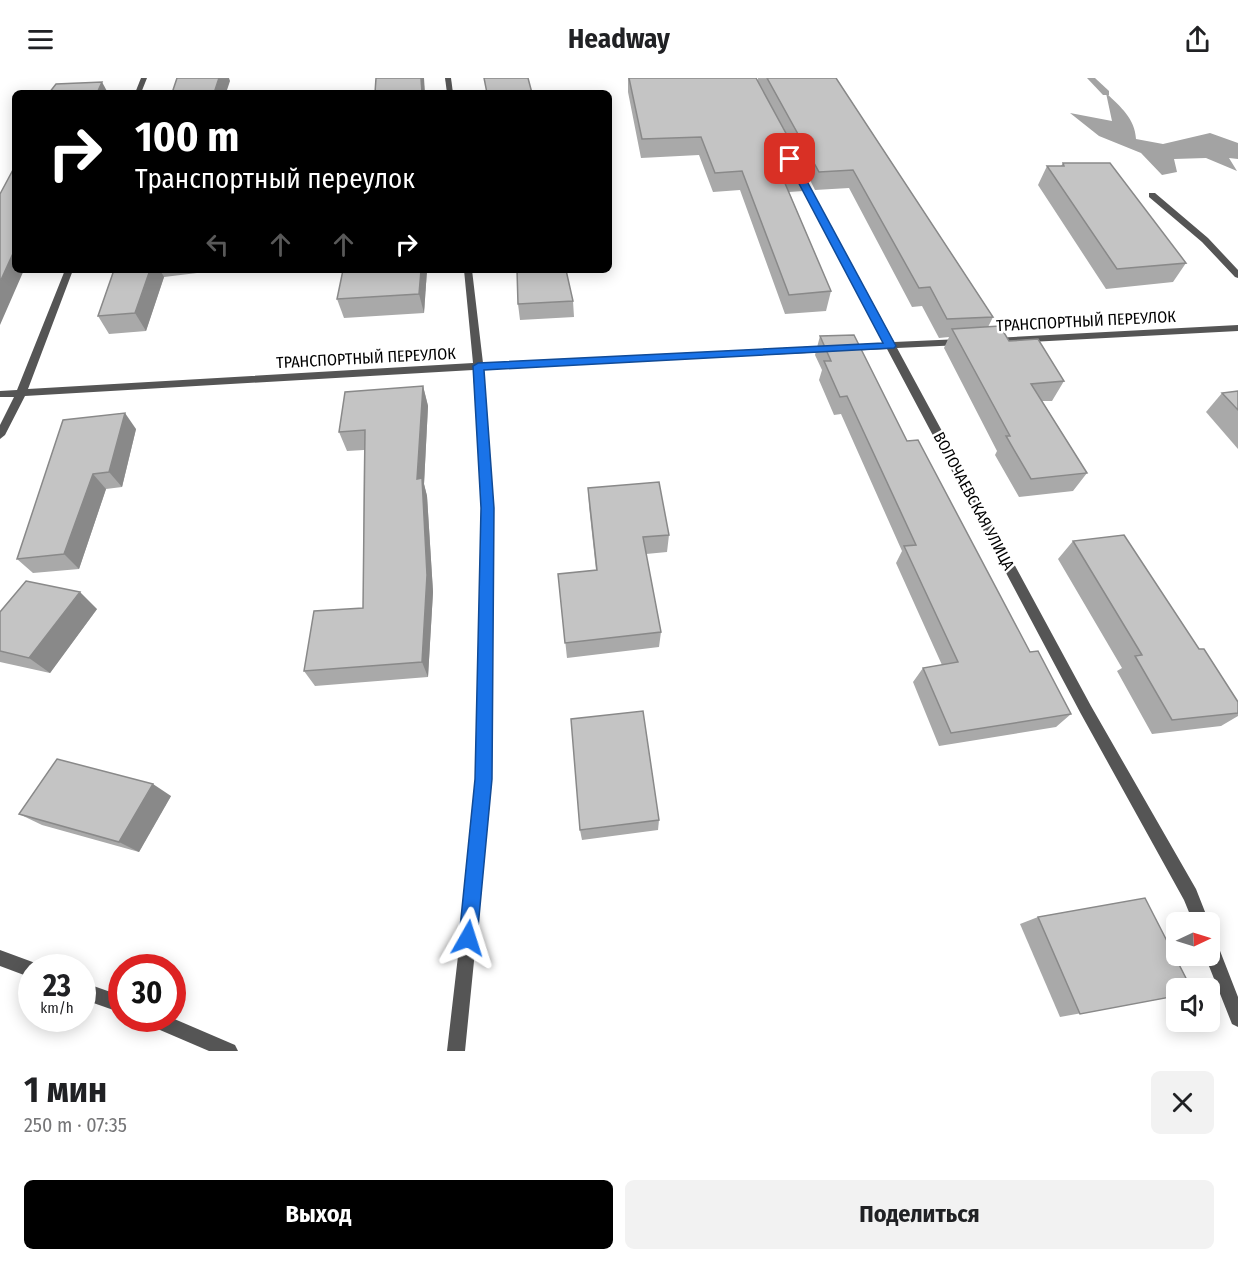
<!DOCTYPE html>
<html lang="ru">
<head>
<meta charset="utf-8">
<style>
  body { margin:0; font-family:"Fira Sans Condensed",sans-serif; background:#f2f2f2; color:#202124; height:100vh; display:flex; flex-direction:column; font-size:22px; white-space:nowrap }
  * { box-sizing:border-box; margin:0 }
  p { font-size:20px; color:#757577 }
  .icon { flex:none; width:33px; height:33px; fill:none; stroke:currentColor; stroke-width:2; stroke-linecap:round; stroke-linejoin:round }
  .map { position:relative; height:973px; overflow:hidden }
  .side { display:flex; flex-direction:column; background:#fff; flex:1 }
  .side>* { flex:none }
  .top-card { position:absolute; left:12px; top:12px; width:600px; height:183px; border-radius:9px; box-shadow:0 3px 15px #0003; background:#000; color:#fff; overflow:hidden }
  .needle { width:39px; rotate:86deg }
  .controls { position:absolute; left:1166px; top:834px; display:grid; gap:12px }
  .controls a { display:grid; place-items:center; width:54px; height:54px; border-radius:9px; background:#fff; box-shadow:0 3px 15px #0003; font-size:30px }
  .speed { position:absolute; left:18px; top:876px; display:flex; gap:12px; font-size:30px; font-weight:700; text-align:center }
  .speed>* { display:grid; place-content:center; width:78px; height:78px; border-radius:50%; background:#fff; box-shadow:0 3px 15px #0003; line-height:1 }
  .speed small { font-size:15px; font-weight:400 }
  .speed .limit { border:9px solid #d22; background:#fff; color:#111 }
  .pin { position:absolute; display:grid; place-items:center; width:51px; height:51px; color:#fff; margin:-26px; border-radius:12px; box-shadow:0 3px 9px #0006 }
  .me { position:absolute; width:66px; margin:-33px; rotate:6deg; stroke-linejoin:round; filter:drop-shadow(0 0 4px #0008) }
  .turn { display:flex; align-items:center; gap:21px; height:126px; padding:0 24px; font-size:27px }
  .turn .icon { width:78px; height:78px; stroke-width:2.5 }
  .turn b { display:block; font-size:42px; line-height:51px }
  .lanes { display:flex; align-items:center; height:57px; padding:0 24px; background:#0003; justify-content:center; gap:30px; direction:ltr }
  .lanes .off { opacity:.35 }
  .round { display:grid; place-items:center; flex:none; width:63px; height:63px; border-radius:9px; background:#f2f2f2 }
  .head { display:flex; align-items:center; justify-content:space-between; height:102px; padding:0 24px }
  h1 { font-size:36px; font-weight:700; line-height:45px }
  .cta { display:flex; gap:12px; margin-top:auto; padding:12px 24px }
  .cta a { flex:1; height:69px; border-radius:9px; background:#000; color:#fff; font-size:24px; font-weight:700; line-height:69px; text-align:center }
  .cta a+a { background:#f2f2f2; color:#202124 }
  header { display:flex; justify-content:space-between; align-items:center; height:78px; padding:0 24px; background:#fff; font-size:27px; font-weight:700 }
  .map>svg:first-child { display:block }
  .water { fill:#a3a3a3 }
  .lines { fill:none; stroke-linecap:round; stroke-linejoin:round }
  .stream { fill:#a3a3a3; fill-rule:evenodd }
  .minor { fill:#555; fill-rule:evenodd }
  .wall { fill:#a9a9a9 }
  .shaded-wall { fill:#898989 }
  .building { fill:#c4c4c4; stroke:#898989; stroke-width:1.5 }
  .route { fill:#1a73e8; stroke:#114b97; stroke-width:1.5 }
  .labels { text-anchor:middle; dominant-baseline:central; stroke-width:5; stroke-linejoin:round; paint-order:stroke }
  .street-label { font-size:16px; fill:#000; stroke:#fff }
</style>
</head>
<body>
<header><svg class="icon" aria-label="menu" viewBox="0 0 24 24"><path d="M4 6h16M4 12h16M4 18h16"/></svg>Headway<svg class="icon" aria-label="share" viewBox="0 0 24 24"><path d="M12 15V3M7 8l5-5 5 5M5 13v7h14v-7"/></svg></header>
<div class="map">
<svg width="1238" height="973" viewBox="0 0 1238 973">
  <rect width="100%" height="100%" fill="#fff"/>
  <path class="water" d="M 1106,15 C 1121,29 1135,41 1136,61 L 1163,66 L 1210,55 L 1238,65 L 1238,81 L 1229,80 L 1237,93 L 1206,80 L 1174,81 L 1177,94 L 1162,97 L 1141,75 L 1099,58 L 1070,35 L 1112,43 Z"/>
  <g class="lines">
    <path class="stream" d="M 1087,0 L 1095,0 L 1109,13 L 1109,17 L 1103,17 Z"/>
    <g class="minor">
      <path d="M 141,0 L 147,0 L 141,15 L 135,15 Z"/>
      <path d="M 445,0 L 451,0 L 453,15 L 447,15 Z"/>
      <path d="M 794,91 L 801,93 L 894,264 L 961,261 L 966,264 L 961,267 L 897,270 L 1091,628 L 1196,811 L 1209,844 L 1193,844 L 1184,822 L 1081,636 L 887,271 L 483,291 L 494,430 L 490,723 L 465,973 L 447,973 L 476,723 L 482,430 L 473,292 L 25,318 L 5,357 L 0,361 L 0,347 L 14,319 L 0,319 L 0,313 L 17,312 L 65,192 L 73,192 L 28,311 L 473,285 L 464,192 L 472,192 L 483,285 L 884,265 L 793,93 Z"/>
      <path d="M 1149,115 L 1155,115 L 1208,160 L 1238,192 L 1238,200 L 1235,199 L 1202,164 L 1149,119 Z"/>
      <path d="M 1238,247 L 1238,253 L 994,266 L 989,263 L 994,260 Z"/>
      <path d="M 1209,858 L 1215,860 L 1238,919 L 1238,949 L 1232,946 L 1205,878 L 1209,878 Z"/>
      <path d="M 0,872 L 38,886 L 39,890 L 32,890 L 32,900 L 0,888 Z"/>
      <path d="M 82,904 L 122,918 L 122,935 L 82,921 Z"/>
      <path d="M 144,940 L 172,940 L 235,967 L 238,973 L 209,973 L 146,946 Z"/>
    </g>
  </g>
  <g class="wall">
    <path d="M 628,0 L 756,0 L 757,4 L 758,0 L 836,0 L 993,239 L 988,249 L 1009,263 L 1064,303 L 1052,323 L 1042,323 L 1087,395 L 1073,413 L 1019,419 L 995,377 L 997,373 L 944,270 L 949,259 L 939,260 L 922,228 L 912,229 L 849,110 L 815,112 L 807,96 L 803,113 L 789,114 L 831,213 L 826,233 L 785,236 L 740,112 L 713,114 L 699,77 L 641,80 L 628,14 Z"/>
    <path d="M 1063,85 L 1186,185 L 1173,204 L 1106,211 L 1038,107 L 1047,88 L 1061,88 Z"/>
    <path d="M 114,192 L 198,192 L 197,195 L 164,199 L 146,253 L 109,256 L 98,238 Z"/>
    <path d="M 427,192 L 424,235 L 344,240 L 337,221 Z"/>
    <path d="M 573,223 L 574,239 L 520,242 L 518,226 Z"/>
    <path d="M 820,258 L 907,363 L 1030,574 L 1071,636 L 1056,649 L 939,668 L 913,604 L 923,590 L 942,587 L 896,485 L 902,473 L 841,336 L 834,337 L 819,302 L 822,292 L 815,277 Z"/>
    <path d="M 423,308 L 428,328 L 424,406 L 427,418 L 433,514 L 428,599 L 315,608 L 304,593 L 363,530 L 364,372 L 347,373 L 339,354 Z"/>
    <path d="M 1238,313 L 1238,371 L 1206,334 L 1222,315 Z"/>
    <path d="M 63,342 L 136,351 L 122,409 L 106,411 L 79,491 L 33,495 L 17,481 Z"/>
    <path d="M 588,410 L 669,457 L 667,474 L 646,476 L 661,554 L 659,569 L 567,580 L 558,496 L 596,492 L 589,428 Z"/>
    <path d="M 1073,463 L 1199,571 L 1238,624 L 1238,638 L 1221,648 L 1152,656 L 1117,593 L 1122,590 L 1058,481 Z"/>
    <path d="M 97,531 L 50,595 L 0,584 L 0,534 Z"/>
    <path d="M 171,718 L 139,774 L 42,747 L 19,736 Z"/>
    <path d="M 659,742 L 658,752 L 582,762 L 580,752 Z"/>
    <path d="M 1038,839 L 1176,918 L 1060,939 L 1020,846 Z"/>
  </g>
  <g class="shaded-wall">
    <path d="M 219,0 L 229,0 L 230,3 L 226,15 L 214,15 Z"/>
    <path d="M 421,0 L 424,0 L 425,15 L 422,15 Z"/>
    <path d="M 102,4 L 108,15 L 97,15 Z"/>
    <path d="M 15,171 L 15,192 L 24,192 L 0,247 L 0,204 Z"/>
    <path d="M 150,192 L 160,192 L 164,199 L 146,253 L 135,235 Z"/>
    <path d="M 421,192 L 427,192 L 424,235 L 419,216 Z"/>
    <path d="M 423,308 L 428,328 L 424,406 L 427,418 L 433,514 L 428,599 L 422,584 L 417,401 Z"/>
    <path d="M 125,335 L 136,351 L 122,409 L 109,394 Z"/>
    <path d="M 93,396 L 106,411 L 79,491 L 64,476 Z"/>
    <path d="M 80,514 L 97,531 L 50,595 L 29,580 Z"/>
    <path d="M 153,706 L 171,718 L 139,774 L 119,764 Z"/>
  </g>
  <g class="building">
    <path d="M 177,0 L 219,0 L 214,15 L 172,15 Z"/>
    <path d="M 376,0 L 421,0 L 422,15 L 375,15 Z"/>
    <path d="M 484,0 L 528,0 L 532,15 L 487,15 Z"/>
    <path d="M 629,0 L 756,0 L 807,94 L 781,96 L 831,213 L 789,217 L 742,93 L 715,95 L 701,59 L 642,61 Z"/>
    <path d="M 767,0 L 836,0 L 993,239 L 947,241 L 930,209 L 919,210 L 853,92 L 819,94 Z"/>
    <path d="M 102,4 L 97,15 L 49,15 L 56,6 Z"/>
    <path d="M 1063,85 L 1110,85 L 1186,185 L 1117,191 L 1047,88 L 1064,88 Z"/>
    <path d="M 15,88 L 15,171 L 0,204 L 0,116 Z"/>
    <path d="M 114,192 L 150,192 L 135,235 L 98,238 Z"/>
    <path d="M 343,192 L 421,192 L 419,216 L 337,221 Z"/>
    <path d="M 517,192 L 566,192 L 573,223 L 518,226 Z"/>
    <path d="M 1000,248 L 1009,263 L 1038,261 L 1064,303 L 1031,306 L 1087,395 L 1031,401 L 1006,358 L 1010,358 L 952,251 Z"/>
    <path d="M 854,257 L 907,363 L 918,362 L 1030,574 L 1038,573 L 1071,636 L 951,655 L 923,590 L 958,584 L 904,468 L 916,467 L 847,318 L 840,319 L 824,283 L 831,283 L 820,258 Z"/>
    <path d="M 423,308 L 417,401 L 422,400 L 427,497 L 422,584 L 304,593 L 314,533 L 363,530 L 365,352 L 339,354 L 345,314 Z"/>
    <path d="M 1238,313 L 1238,332 L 1222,315 Z"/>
    <path d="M 125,335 L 109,394 L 93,396 L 64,476 L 17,481 L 63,342 Z"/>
    <path d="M 659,404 L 669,457 L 643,459 L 661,554 L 565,565 L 558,496 L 597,492 L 588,410 Z"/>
    <path d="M 1124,457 L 1199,571 L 1204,571 L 1238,624 L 1238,635 L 1172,642 L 1135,578 L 1142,577 L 1073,463 Z"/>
    <path d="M 26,503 L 80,514 L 29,580 L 0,573 L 0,534 Z"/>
    <path d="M 643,633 L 659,742 L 580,752 L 571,641 Z"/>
    <path d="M 57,681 L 153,706 L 119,764 L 19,736 Z"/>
    <path d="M 1145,820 L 1191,910 L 1176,910 L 1176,918 L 1080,936 L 1038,839 Z"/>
  </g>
  <path class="route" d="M 790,78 L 795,81 L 896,268 L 894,270 L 484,292 L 494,430 L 492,701 L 477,860 L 475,866 L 468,869 L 462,866 L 459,860 L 475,701 L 481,430 L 473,288 L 478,285 L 883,265 L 786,81 Z"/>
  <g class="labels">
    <g class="street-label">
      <text transform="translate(1086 243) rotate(-3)">ТРАНСПОРТНЫЙ ПЕРЕУЛОК</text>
      <text transform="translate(366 280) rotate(-3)">ТРАНСПОРТНЫЙ ПЕРЕУЛОК</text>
      <text transform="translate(974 423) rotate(62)">ВОЛОЧАЕВСКАЯ УЛИЦА</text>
    </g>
  </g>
</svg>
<div class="controls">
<a><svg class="needle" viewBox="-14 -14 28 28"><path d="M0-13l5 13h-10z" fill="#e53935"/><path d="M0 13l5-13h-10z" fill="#757577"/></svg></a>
<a><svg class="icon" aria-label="sound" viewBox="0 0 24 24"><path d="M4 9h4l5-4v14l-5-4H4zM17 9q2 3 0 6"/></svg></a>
</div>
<div class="speed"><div>23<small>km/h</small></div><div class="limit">30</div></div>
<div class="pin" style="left:790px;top:81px;background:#d93025"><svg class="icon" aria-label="arrive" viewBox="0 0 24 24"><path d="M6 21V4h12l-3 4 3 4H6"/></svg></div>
<svg class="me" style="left:468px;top:860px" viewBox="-20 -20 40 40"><path d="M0-17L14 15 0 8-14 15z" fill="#1a73e8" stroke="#fff" stroke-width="4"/></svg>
<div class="top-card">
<div class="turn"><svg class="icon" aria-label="right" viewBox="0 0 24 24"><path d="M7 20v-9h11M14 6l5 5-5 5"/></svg><div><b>100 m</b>Транспортный переулок</div></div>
<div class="lanes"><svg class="icon off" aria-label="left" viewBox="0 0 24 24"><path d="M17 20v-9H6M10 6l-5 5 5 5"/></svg><svg class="icon off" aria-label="ahead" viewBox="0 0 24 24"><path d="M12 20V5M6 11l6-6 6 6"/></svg><svg class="icon off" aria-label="ahead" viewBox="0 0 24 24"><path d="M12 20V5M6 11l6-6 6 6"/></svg><svg class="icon" aria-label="right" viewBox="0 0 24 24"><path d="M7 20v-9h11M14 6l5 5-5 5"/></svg></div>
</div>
</div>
<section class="side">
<div class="head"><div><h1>1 мин</h1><p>250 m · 07:35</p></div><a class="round"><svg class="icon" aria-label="close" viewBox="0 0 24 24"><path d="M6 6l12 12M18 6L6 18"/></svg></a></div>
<div class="cta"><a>Выход</a><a>Поделиться</a></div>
</section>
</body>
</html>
